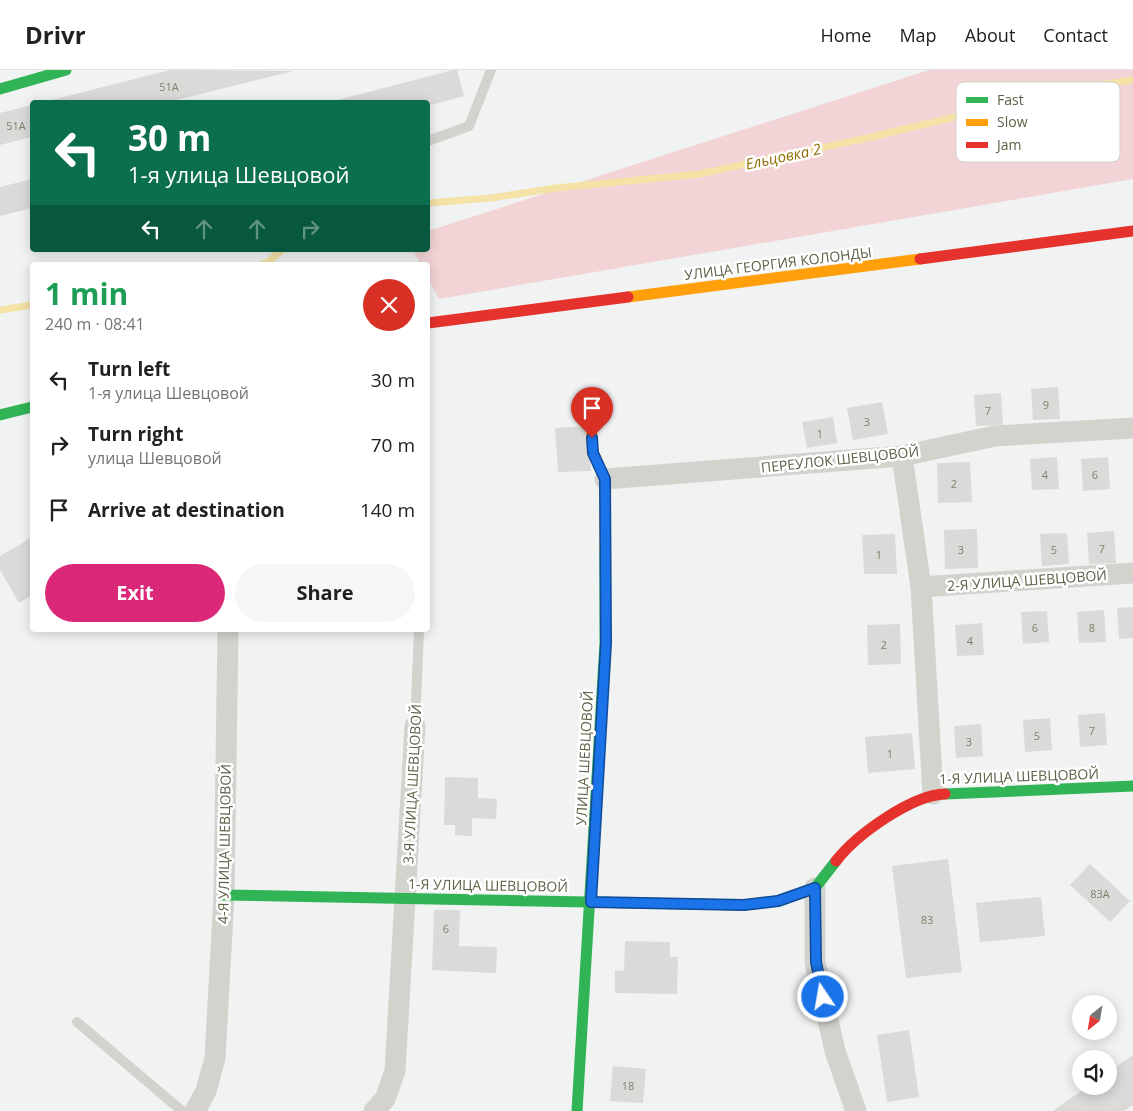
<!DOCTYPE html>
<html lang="en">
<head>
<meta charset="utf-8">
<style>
  body { margin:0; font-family:"Open Sans",sans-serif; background:#f6f6f6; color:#202124; height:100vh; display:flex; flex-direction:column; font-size:19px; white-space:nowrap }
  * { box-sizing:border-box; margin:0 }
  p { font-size:16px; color:#757577 }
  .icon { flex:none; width:28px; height:28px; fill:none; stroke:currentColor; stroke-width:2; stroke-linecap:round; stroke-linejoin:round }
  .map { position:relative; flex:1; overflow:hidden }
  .side { position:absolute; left:30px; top:192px; width:400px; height:370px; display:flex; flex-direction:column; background:#fff; border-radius:5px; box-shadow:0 2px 12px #0003 }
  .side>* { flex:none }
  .hud { position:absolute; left:30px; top:30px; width:400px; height:152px; border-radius:5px; box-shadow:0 2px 12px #0003; background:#0b6e4f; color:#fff; overflow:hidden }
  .needle { width:32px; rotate:210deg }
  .tools { position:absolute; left:1072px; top:925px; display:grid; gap:10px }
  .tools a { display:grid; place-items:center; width:45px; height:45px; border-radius:50%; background:#fff; box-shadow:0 2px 12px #0003; font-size:25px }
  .pin { position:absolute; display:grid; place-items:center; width:42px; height:42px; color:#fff; margin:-51px -21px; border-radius:50% 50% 50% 0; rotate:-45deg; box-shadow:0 0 5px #0007 }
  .pin .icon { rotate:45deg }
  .me { position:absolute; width:55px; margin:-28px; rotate:348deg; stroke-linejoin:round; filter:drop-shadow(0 0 4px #0008) }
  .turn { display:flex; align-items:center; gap:18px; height:105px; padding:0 15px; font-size:22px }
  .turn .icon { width:65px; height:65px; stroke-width:2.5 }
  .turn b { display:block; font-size:35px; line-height:42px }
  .lanes { display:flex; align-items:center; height:48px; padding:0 15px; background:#0003; justify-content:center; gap:25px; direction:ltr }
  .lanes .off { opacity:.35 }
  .round { display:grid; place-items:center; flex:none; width:52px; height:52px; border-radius:26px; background:#f6f6f6 }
  .summary { display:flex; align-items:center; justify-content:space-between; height:85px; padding:0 15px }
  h1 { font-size:30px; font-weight:700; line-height:38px; color:#1e9e55 }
  .action { display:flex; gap:10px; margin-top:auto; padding:10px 15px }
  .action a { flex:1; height:58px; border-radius:30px; background:#db2777; color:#fff; font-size:20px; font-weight:700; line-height:58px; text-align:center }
  .action a+a { background:#f6f6f6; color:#202124 }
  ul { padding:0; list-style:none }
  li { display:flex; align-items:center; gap:15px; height:65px; padding:0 15px }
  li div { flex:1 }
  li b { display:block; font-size:19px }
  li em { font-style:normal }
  header { display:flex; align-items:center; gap:30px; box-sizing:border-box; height:70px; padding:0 25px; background:#fff; border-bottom:1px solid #e0e0e0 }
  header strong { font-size:24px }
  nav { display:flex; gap:28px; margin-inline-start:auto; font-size:18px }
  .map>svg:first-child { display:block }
  .green { fill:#f3d4d6 }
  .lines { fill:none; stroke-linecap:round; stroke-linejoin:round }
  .stream { stroke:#f4e2a6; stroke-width:7 }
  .building { fill:#dadbd8 }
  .lane { stroke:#d2d3cd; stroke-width:10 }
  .street { stroke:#d2d3cd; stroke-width:21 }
  .fast { stroke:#30b455; stroke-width:11 }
  .slow { stroke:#ff9f0a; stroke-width:11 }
  .jam { stroke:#e5322d; stroke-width:11 }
  .route-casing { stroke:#114b97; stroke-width:12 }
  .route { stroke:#1a73e8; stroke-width:9 }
  .labels { text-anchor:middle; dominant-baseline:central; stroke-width:5; stroke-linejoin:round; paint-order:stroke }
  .number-label { font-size:11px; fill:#7f806c }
  .street-label { font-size:14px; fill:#5f6046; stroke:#fff }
  .water-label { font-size:15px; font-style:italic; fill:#907004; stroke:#fff }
  .key { fill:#fff; stroke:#cfcfc8; stroke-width:1 }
  .key-label { font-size:14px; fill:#5f6046 }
</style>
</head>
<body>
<header>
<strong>Drivr</strong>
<nav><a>Home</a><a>Map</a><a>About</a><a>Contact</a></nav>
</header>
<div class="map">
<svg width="1133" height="1041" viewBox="0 0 1133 1041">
  <rect width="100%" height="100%" fill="#f1f2f2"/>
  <path class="green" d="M 929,0 L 1133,0 L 1133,109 L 439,229 L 428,208 L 428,195 L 421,195 L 413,180 L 428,180 L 428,161 Z"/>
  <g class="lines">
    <g class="stream">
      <path d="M 428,133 L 491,128 L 556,118 L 699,104 L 876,66 L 1071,19 L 1133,10"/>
      <path d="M 261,195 L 268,192 L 282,180"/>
      <path d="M 0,240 L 32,235"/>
    </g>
  </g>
  <g class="building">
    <path d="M 170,0 L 294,1 L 168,32 L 44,32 Z"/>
    <path d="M 453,0 L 457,0 L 464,26 L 428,36 L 428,32 L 330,32 Z"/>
    <path d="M 32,35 L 32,67 L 0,75 L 0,43 Z"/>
    <path d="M 32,109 L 32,138 L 0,146 L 0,117 Z"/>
    <path d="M 1058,317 L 1060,349 L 1033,350 L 1031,319 Z"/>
    <path d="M 1001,323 L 1003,355 L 976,356 L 974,325 Z"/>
    <path d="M 882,332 L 888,364 L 853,370 L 847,338 Z"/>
    <path d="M 833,347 L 837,373 L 807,378 L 802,352 Z"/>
    <path d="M 588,356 L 591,401 L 558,402 L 555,358 Z"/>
    <path d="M 1057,387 L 1059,419 L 1032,420 L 1030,389 Z"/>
    <path d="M 1108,387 L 1110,419 L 1083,421 L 1081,389 Z"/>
    <path d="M 970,392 L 972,432 L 938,433 L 937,393 Z"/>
    <path d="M 977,459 L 978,498 L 945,499 L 944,460 Z"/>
    <path d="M 1114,461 L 1116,493 L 1089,494 L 1087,463 Z"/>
    <path d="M 1067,463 L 1069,494 L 1042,496 L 1040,464 Z"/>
    <path d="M 895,464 L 897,504 L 864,504 L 862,465 Z"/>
    <path d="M 31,468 L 32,525 L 19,533 L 0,500 L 0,486 Z"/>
    <path d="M 1133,537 L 1133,568 L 1119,569 L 1117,538 Z"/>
    <path d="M 1104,540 L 1106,572 L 1079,573 L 1077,542 Z"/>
    <path d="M 1047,541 L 1049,572 L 1023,574 L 1021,542 Z"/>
    <path d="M 982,553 L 984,585 L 957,586 L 955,555 Z"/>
    <path d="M 900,554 L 901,594 L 868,595 L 867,555 Z"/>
    <path d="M 1105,643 L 1107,675 L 1080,677 L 1078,645 Z"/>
    <path d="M 1050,648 L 1052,680 L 1025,682 L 1023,650 Z"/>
    <path d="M 981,654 L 983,686 L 956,688 L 954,656 Z"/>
    <path d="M 912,663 L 915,699 L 868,703 L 865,667 Z"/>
    <path d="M 445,707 L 478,708 L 478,728 L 497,729 L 496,749 L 472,748 L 472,766 L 455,765 L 455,755 L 444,755 Z"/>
    <path d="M 948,789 L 962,902 L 906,908 L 892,796 Z"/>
    <path d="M 1090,794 L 1130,831 L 1110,852 L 1070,815 Z"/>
    <path d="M 1041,827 L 1045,866 L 980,872 L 976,833 Z"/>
    <path d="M 434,840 L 460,840 L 459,876 L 497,877 L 496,903 L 432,900 Z"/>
    <path d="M 625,871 L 670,872 L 670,887 L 678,887 L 677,924 L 615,923 L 615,900 L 624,901 Z"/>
    <path d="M 909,960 L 919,1027 L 887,1032 L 877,965 Z"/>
    <path d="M 1133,985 L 1133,1035 L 1124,1041 L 1053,1041 L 1088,1016 L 1109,1016 L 1109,1002 Z"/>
    <path d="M 613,996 L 646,999 L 643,1033 L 610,1031 Z"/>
  </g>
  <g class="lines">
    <g class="lane">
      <path d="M 428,71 L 469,56 L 491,0"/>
      <path d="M 415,656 L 419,560"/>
      <path d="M 77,952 L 182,1041"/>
    </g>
    <g class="street">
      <path d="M 902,386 L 921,517 L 933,724"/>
      <path d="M 605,409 L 902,386 L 995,366 L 1133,358"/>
      <path d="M 921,517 L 1133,503"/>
      <path d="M 815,818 L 815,892 L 835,981 L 856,1041"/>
      <path d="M 195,1041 L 206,1021 L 215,988 L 224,825 L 228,560"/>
      <path d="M 374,1041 L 385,1029 L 395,1001 L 415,656"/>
    </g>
    <g class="fast">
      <path d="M 0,19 L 66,0"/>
      <path d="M 0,345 L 32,337"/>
      <path d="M 945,724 L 1133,716"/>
      <path d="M 224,825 L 744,835 L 778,831 L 815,818 L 836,791"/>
      <path d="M 577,1041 L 605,573 L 605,482"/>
    </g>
    <g class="slow">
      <path d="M 628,227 L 920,189"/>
      <path d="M 590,338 L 593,383 L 605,409 L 605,482"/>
    </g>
    <g class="jam">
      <path d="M 920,189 L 1133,161"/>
      <path d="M 428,253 L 628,227"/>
      <path d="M 836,791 C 857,764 912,725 945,724"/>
    </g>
  </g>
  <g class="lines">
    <g class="route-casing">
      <path id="route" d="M 592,368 L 593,383 L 605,409 L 606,573 L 591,832 L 744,835 L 778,831 L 815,818 L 816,892 L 823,927"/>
    </g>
    <use href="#route" class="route"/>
  </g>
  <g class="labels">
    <g class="number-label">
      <text x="169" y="16">51А</text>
      <text x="16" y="55">51А</text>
      <text x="1046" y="334">9</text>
      <text x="988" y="340">7</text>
      <text x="867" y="351">3</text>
      <text x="820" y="363">1</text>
      <text x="1045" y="404">4</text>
      <text x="1095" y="404">6</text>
      <text x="954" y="413">2</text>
      <text x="1102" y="478">7</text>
      <text x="961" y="479">3</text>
      <text x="1054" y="479">5</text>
      <text x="879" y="484">1</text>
      <text x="1035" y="557">6</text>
      <text x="1092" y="557">8</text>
      <text x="970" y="570">4</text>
      <text x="884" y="574">2</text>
      <text x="1092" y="660">7</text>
      <text x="1037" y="665">5</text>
      <text x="969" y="671">3</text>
      <text x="890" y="683">1</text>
      <text x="1100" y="823">83А</text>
      <text x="927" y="849">83</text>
      <text x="446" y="858">6</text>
      <text x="628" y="1015">18</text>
    </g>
    <g class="street-label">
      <text transform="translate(778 193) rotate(-7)">УЛИЦА ГЕОРГИЯ КОЛОНДЫ</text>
      <text transform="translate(840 389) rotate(-6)">ПЕРЕУЛОК ШЕВЦОВОЙ</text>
      <text transform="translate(1027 510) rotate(-4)">2-Я УЛИЦА ШЕВЦОВОЙ</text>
      <text transform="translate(584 688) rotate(-87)">УЛИЦА ШЕВЦОВОЙ</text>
      <text transform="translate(1019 706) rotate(-2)">1-Я УЛИЦА ШЕВЦОВОЙ</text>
      <text transform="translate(412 714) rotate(-87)">3-Я УЛИЦА ШЕВЦОВОЙ</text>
      <text transform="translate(224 774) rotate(-89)">4-Я УЛИЦА ШЕВЦОВОЙ</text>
      <text transform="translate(488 815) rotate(1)">1-Я УЛИЦА ШЕВЦОВОЙ</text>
    </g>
    <g class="water-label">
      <text transform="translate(783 86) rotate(-12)">Ельцовка 2</text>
    </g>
  </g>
  <rect x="956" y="12" width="164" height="80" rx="8" class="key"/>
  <rect x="966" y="27" width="22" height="6" fill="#30b455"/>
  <rect x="966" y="49" width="22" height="7" fill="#ff9f0a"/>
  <rect x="966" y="72" width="22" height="6" fill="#e5322d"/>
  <g class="key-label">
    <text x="997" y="35">Fast</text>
    <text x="997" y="57">Slow</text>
    <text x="997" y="80">Jam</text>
  </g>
</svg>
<div class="tools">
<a><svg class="needle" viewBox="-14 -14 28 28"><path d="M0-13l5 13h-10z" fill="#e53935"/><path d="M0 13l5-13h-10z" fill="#757577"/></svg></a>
<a><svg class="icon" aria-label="sound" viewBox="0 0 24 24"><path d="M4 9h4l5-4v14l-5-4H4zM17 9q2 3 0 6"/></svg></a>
</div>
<div class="pin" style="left:592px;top:368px;background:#d93025"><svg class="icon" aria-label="arrive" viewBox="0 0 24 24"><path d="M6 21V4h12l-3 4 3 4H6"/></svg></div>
<svg class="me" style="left:823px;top:927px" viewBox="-20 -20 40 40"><circle r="17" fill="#1a73e8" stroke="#fff" stroke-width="3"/><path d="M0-11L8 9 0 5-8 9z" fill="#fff"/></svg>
<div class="hud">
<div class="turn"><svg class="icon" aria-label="left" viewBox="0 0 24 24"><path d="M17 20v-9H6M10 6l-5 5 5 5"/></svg><div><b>30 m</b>1-я улица Шевцовой</div></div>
<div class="lanes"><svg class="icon" aria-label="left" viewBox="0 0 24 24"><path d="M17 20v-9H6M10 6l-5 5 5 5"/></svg><svg class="icon off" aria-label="ahead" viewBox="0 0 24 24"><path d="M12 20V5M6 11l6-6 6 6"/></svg><svg class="icon off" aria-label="ahead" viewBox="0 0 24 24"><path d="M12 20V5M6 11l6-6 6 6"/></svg><svg class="icon off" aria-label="right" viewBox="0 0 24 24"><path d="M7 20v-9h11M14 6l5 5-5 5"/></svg></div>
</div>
<section class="side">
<div class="summary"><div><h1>1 min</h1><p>240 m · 08:41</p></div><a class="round" style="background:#d93025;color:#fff"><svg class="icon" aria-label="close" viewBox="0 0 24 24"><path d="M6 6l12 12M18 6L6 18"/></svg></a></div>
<ul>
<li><svg class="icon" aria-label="left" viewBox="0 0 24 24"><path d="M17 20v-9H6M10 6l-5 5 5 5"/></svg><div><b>Turn left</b><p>1-я улица Шевцовой</p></div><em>30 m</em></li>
<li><svg class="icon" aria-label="right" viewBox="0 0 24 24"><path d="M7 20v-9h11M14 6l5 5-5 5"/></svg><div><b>Turn right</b><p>улица Шевцовой</p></div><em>70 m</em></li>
<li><svg class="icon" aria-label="arrive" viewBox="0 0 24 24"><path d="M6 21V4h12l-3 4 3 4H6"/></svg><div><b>Arrive at destination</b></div><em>140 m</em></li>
</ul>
<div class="action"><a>Exit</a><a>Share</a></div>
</section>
</div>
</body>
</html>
